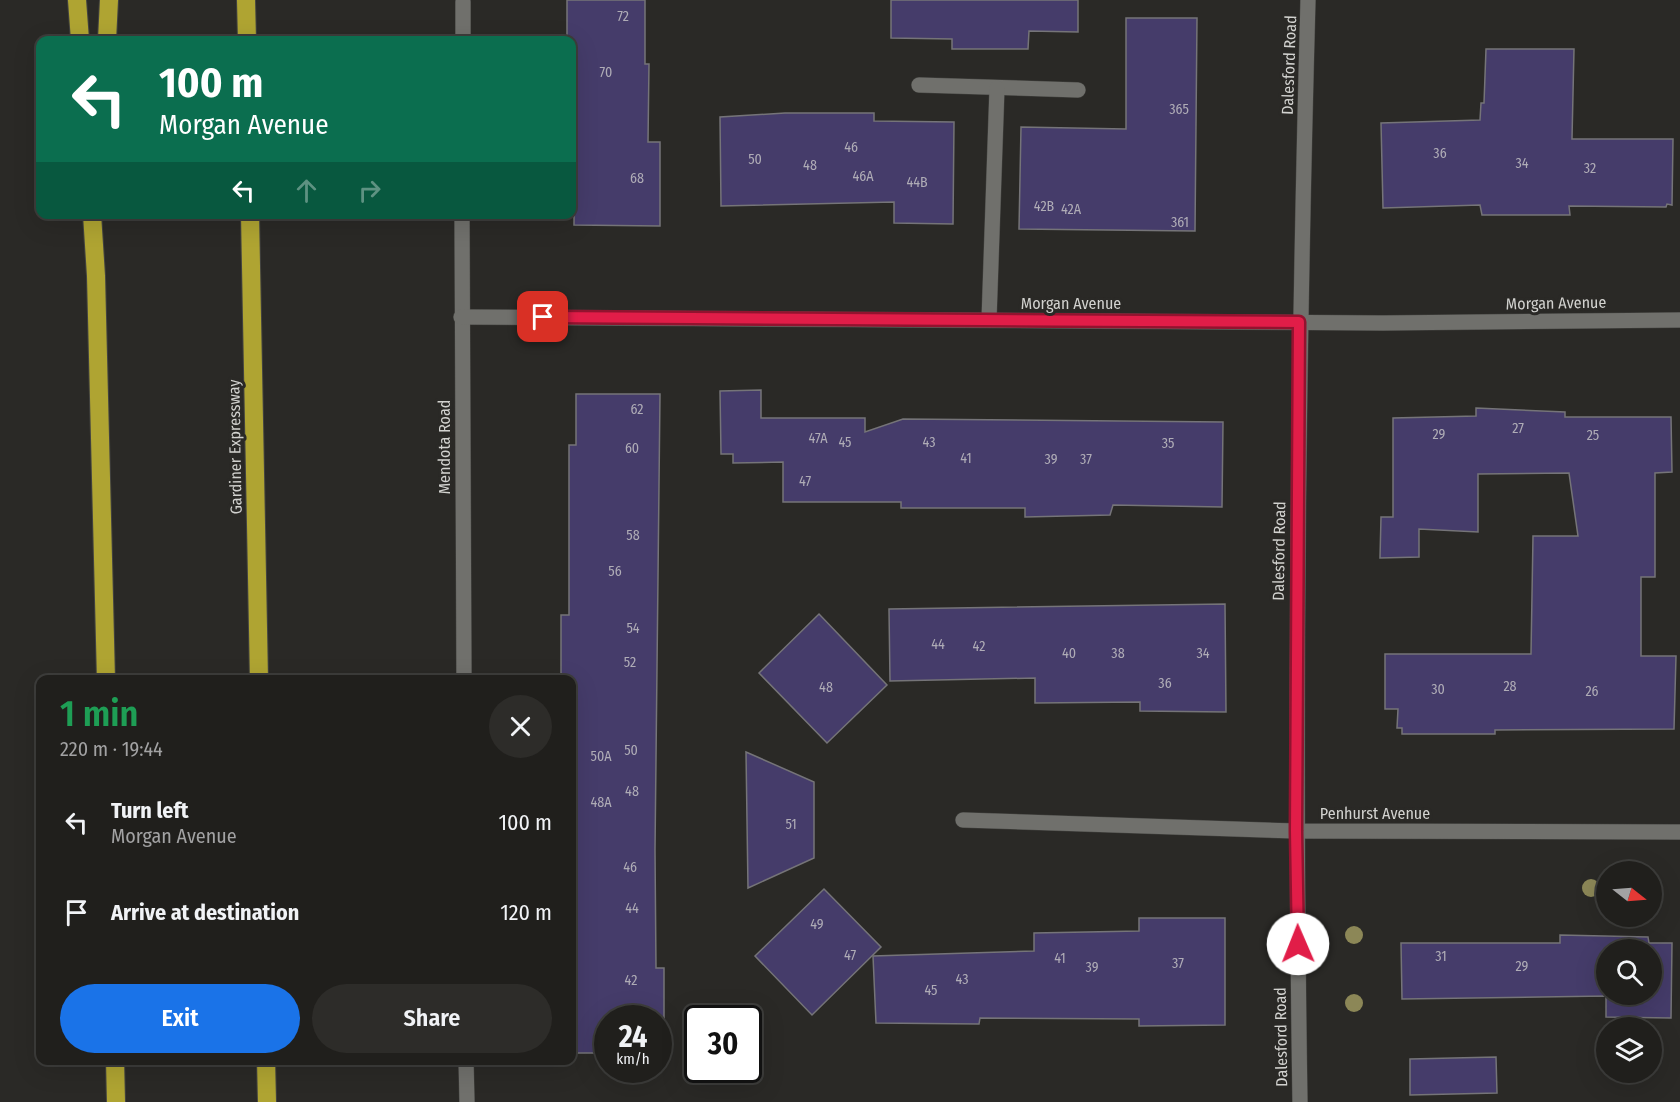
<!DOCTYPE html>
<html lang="en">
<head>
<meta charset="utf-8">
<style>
  body { margin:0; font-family:"Fira Sans Condensed",sans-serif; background:#2d2c29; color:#f1f3f6; height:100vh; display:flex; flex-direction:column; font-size:22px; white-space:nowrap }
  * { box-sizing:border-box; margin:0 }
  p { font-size:20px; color:#a2a2a3 }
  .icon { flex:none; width:33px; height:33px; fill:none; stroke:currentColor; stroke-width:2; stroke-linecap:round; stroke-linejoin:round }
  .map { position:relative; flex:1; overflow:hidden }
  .side { position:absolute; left:36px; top:675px; width:540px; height:390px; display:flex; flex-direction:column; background:#201f1c; border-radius:12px; box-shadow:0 6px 24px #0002,0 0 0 2px #3d3d3b }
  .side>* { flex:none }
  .banner { position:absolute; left:36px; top:36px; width:540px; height:183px; border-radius:12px; box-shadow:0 6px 24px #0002,0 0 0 2px #3d3d3b; background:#0b6e4f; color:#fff; overflow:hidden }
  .needle { width:39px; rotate:107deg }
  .buttons { position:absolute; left:1596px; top:861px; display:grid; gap:12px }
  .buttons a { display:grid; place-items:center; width:66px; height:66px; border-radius:50%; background:#201f1c; box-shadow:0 6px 24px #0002,0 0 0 2px #3d3d3b; font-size:30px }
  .speed { position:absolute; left:594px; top:1005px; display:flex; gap:12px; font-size:30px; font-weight:700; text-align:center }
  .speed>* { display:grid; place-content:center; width:78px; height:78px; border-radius:50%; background:#201f1c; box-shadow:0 6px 24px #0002,0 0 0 2px #3d3d3b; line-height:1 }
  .speed small { font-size:15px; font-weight:400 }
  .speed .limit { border:3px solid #111; border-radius:9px; background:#fff; color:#111 }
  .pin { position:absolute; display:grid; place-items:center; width:51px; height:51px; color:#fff; margin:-26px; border-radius:12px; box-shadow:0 3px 9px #0006 }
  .me { position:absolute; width:66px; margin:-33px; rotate:359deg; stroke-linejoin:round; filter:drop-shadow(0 0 4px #0008) }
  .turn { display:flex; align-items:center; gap:21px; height:126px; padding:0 24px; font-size:27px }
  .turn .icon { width:78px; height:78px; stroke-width:2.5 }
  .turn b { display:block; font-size:42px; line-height:51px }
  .lanes { display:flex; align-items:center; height:57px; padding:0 24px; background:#0003; justify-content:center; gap:30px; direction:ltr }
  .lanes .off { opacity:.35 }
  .round { display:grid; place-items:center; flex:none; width:63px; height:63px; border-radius:32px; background:#2d2c29 }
  .summary { display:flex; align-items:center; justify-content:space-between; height:102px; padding:0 24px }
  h1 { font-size:36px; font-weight:600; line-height:45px; color:#1e9e55 }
  .action { display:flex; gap:12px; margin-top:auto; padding:12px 24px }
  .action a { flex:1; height:69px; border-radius:36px; background:#1a73e8; color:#fff; font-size:24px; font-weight:600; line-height:69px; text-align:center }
  .action a+a { background:#2d2c29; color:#f1f3f6 }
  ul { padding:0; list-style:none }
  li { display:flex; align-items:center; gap:18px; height:90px; padding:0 24px }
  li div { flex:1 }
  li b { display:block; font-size:22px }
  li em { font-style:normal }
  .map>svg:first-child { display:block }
  .building { fill:#453c6a; stroke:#757478; stroke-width:1.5; fill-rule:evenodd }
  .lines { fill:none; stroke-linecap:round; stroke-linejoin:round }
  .minor-casing { stroke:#444441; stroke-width:16 }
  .highway-casing { stroke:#444441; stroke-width:20 }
  .minor { stroke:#70706c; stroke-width:15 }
  .highway { stroke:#afa432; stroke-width:18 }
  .tree { fill:#8c8757 }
  .route-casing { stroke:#92132f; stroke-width:15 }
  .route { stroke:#e11d48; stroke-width:10 }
  .labels { text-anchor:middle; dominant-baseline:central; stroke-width:6; stroke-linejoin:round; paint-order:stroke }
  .number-label { font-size:14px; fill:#afacb6 }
  .street-label { font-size:16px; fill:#d2d2cf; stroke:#2a2926 }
</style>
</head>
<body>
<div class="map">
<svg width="1680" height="1102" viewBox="0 0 1680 1102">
  <rect width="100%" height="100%" fill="#2a2926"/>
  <g class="building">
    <path d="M 567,0 L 645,0 L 645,64 L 649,64 L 648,142 L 660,142 L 660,226 L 574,225 L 575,101 L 572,101 L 572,40 L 567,40 Z"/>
    <path d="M 891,0 L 1078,0 L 1078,32 L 1029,31 L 1028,49 L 952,49 L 952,39 L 891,38 Z"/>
    <path d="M 1126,18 L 1197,18 L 1195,231 L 1019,229 L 1021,127 L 1126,129 Z"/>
    <path d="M 1486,49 L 1574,49 L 1572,139 L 1673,139 L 1672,205 L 1667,204 L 1666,207 L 1569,206 L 1570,215 L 1482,215 L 1480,205 L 1383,208 L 1381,123 L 1480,120 L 1481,103 L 1484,103 Z"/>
    <path d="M 785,113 L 874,113 L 874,121 L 954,122 L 953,224 L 894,223 L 894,202 L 721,206 L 720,117 Z"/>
    <path d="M 761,390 L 761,418 L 865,418 L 865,432 L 903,419 L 1223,422 L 1222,507 L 1113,505 L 1110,515 L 1025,517 L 1025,508 L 901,508 L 901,502 L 783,502 L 783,462 L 733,463 L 733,454 L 721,454 L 720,391 Z"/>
    <path d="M 576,394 L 660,394 L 655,850 L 656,968 L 664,968 L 664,1053 L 658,1053 L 658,1018 L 608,1018 L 608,1053 L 572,1053 L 572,680 L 561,680 L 561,615 L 569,615 L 569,445 L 576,445 Z"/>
    <path d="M 1476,408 L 1565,412 L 1565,417 L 1671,417 L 1672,472 L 1655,473 L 1655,577 L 1641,577 L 1641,656 L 1676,656 L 1674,729 L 1495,730 L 1495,734 L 1402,734 L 1402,728 L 1397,728 L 1398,709 L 1385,709 L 1385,654 L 1531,654 L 1533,536 L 1578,536 L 1569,473 L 1478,474 L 1478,532 L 1419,529 L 1419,557 L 1380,558 L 1381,517 L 1393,517 L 1393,418 L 1476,416 Z"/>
    <path d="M 1225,604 L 1226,712 L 1140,711 L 1140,702 L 1035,703 L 1035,678 L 890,681 L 889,609 Z"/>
    <path d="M 819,614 L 887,685 L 827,743 L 759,673 Z"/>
    <path d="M 746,752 L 814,782 L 814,858 L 748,888 Z"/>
    <path d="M 824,889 L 881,947 L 812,1015 L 755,956 Z"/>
    <path d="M 1139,918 L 1225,918 L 1225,1025 L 1139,1026 L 1139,1019 L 980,1018 L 979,1024 L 876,1023 L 873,956 L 1034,951 L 1034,933 L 1139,931 Z"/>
    <path d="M 1560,935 L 1648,937 L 1649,943 L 1672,943 L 1671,1018 L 1606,1017 L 1606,996 L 1402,999 L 1401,943 L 1560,943 ZM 1606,950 L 1652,950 L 1652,994 L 1606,994 Z"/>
    <path d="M 1496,1057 L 1497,1093 L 1410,1095 L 1410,1059 Z"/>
  </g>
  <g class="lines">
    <g class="minor-casing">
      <g id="minor">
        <path d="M 463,40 L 463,2"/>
        <path d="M 919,85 L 1078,90"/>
        <path d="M 462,214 L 464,680"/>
        <path d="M 461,317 L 1383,323 L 1680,320"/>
        <path d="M 989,320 L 997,88"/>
        <path d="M 963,820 L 1296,831 L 1680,832"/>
        <path d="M 466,1060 L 467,1102"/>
        <path d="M 1300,1102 C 1294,734 1298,367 1308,0"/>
      </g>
    </g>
    <g class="highway-casing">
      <g id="highway">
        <path d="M 77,0 L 80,40"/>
        <path d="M 246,0 L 247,40"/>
        <path d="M 107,40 L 109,0"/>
        <path d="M 92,214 L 96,276 L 106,680"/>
        <path d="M 250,214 L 259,680"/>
        <path d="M 115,1060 L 116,1102"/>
        <path d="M 266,1060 L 267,1102"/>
      </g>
    </g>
    <use href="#minor" class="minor"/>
    <use href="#highway" class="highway"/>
  </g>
  <g class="tree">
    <circle cx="1591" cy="888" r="9"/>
    <circle cx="1354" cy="935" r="9"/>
    <circle cx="1354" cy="1003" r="9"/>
  </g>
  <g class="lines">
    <g class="route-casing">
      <path id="route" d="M 543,317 L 1299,322 L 1296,831 L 1298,944"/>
    </g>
    <use href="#route" class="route"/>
  </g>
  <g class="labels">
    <g class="number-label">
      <text x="623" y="16">72</text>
      <text x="606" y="72">70</text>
      <text x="1179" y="109">365</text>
      <text x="851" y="147">46</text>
      <text x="1440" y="153">36</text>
      <text x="755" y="159">50</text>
      <text x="1522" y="163">34</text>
      <text x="810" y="165">48</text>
      <text x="1590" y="168">32</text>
      <text x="863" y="176">46A</text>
      <text x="637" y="178">68</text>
      <text x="917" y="182">44B</text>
      <text x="1044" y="206">42B</text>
      <text x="1071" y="209">42A</text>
      <text x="1180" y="222">361</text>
      <text x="637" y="409">62</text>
      <text x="1518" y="428">27</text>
      <text x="1439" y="434">29</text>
      <text x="1593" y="435">25</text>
      <text x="818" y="438">47A</text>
      <text x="845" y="442">45</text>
      <text x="929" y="442">43</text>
      <text x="1168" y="443">35</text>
      <text x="632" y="448">60</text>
      <text x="966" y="458">41</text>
      <text x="1051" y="459">39</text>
      <text x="1086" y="459">37</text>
      <text x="805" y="481">47</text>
      <text x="633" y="535">58</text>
      <text x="615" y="571">56</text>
      <text x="633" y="628">54</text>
      <text x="938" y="644">44</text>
      <text x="979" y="646">42</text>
      <text x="1069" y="653">40</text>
      <text x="1118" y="653">38</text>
      <text x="1203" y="653">34</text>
      <text x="630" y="662">52</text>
      <text x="1165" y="683">36</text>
      <text x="1510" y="686">28</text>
      <text x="826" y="687">48</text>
      <text x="1438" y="689">30</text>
      <text x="1592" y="691">26</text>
      <text x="631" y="750">50</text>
      <text x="601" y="756">50A</text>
      <text x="632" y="791">48</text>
      <text x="601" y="802">48A</text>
      <text x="791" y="824">51</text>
      <text x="630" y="867">46</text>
      <text x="632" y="908">44</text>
      <text x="817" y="924">49</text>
      <text x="850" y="955">47</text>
      <text x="1441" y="956">31</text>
      <text x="1060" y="958">41</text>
      <text x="1178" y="963">37</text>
      <text x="1522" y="966">29</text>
      <text x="1092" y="967">39</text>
      <text x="962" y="979">43</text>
      <text x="631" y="980">42</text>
      <text x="931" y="990">45</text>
    </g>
    <g class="street-label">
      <text transform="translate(1289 65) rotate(-88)">Dalesford Road</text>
      <text x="1071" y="303">Morgan Avenue</text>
      <text transform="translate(1556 303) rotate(-1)">Morgan Avenue</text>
      <text transform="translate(235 447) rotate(-91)">Gardiner Expressway</text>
      <text transform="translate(444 447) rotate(-90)">Mendota Road</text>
      <text transform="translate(1279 551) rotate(-89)">Dalesford Road</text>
      <text x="1375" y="813">Penhurst Avenue</text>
      <text transform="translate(1281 1037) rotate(-91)">Dalesford Road</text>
    </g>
  </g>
</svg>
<div class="buttons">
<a><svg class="needle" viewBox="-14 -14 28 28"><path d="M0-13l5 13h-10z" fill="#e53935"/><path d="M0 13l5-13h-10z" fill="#a2a2a3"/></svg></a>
<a><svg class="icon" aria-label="search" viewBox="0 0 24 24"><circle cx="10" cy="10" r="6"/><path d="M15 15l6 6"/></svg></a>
<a><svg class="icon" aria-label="layers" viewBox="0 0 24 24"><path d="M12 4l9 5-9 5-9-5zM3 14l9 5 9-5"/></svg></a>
</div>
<div class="speed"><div>24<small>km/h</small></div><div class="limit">30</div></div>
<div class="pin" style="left:543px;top:317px;background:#d93025"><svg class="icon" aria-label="arrive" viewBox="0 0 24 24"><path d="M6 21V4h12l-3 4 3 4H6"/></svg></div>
<svg class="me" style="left:1298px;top:944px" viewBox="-20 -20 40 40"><circle r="19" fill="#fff"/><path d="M0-13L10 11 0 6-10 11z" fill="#e11d48"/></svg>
<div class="banner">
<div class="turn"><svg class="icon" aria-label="left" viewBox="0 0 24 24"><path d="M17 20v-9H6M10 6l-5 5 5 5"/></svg><div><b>100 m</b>Morgan Avenue</div></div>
<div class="lanes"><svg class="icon" aria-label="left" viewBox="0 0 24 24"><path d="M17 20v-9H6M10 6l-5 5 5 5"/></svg><svg class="icon off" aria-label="ahead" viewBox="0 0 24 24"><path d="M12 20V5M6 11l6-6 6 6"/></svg><svg class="icon off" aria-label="right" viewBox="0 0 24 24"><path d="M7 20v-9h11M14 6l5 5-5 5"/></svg></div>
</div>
<section class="side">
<div class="summary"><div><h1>1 min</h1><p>220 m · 19:44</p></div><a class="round"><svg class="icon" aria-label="close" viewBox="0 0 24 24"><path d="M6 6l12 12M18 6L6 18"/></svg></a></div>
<ul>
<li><svg class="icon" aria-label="left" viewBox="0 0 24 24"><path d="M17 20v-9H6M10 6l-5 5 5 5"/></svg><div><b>Turn left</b><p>Morgan Avenue</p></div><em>100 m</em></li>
<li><svg class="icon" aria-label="arrive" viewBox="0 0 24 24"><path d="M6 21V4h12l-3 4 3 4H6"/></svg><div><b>Arrive at destination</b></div><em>120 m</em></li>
</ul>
<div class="action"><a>Exit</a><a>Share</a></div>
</section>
</div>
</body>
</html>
